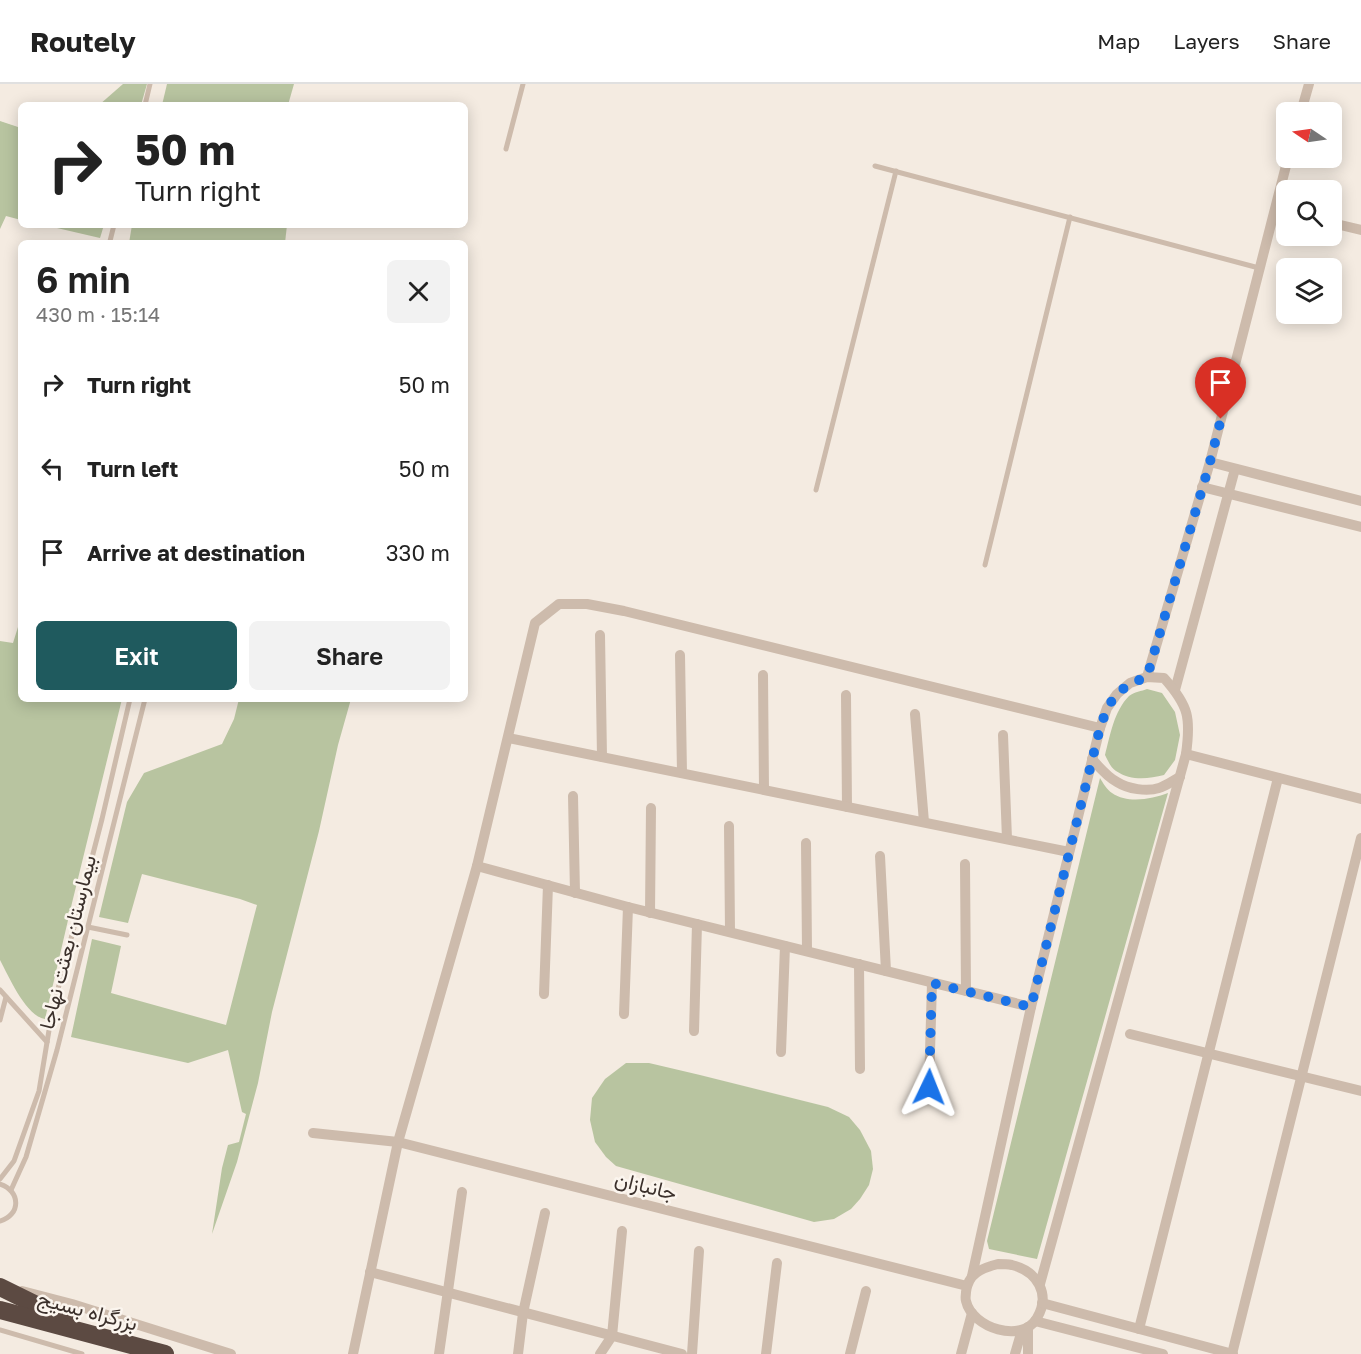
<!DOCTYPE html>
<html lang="en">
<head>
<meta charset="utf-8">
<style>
  body { margin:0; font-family:"Golos Text",Vazirmatn,sans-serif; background:#f2f2f2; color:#222; height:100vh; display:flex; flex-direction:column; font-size:22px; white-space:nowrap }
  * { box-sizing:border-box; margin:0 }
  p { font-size:20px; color:#767676 }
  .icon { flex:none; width:33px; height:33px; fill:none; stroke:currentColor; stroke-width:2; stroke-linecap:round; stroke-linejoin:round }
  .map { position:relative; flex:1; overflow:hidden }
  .drawer { position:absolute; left:18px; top:156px; width:450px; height:462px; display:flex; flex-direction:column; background:#fff; border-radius:9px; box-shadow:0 3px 15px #0003 }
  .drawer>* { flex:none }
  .top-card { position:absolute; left:18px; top:18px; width:450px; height:126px; border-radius:9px; box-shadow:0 3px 15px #0003; background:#fff; color:#222; overflow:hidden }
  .needle { width:39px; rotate:283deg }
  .buttons { position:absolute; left:1276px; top:18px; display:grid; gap:12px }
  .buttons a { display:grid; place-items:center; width:66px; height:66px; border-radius:9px; background:#fff; box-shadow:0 3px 15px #0003; font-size:30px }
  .pin { position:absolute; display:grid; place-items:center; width:51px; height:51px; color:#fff; margin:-62px -26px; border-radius:50% 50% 50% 0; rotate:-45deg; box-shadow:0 0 6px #0007 }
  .pin .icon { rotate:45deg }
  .me { position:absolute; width:66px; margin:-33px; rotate:2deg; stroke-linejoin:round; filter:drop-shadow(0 0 4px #0008) }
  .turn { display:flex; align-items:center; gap:21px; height:126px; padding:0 18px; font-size:27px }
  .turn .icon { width:78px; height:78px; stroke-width:2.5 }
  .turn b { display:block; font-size:42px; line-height:51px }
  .round { display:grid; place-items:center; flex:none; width:63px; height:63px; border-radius:9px; background:#f2f2f2 }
  .summary { display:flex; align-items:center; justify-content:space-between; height:102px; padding:0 18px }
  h1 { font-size:36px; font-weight:600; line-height:45px }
  .cta { display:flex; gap:12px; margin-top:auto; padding:12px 18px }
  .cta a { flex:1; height:69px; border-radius:9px; background:#1f5a5e; color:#fff; font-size:24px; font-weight:600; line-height:69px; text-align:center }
  .cta a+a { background:#f2f2f2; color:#222 }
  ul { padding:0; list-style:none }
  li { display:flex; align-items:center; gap:18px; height:84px; padding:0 18px }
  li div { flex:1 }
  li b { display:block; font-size:22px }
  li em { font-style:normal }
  header { display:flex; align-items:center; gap:36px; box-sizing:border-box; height:84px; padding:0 30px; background:#fff; border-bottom:2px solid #e0e0e0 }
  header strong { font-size:28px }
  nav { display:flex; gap:33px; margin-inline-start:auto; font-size:21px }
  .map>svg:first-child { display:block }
  .green { fill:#b8c4a0 }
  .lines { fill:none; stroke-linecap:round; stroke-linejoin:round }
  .lane { stroke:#cdbbac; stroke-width:5 }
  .street { stroke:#cdbbac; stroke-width:10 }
  .highway { stroke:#5c4a42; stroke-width:18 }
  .route { stroke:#1a73e8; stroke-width:10; stroke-dasharray:0 18 }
  .labels { text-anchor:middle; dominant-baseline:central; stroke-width:5; stroke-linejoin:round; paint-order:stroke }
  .street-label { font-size:21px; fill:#3b302b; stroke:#fbf5ee }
</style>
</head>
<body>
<header>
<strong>Routely</strong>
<nav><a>Map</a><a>Layers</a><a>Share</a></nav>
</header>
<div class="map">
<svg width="1361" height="1270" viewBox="0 0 1361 1270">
  <rect width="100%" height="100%" fill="#f4ebe1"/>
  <g class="green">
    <path d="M 123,0 L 147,0 L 141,21 L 99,21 Z"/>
    <path d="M 167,0 L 294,0 L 288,21 L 162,21 Z"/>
    <path d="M 0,37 L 21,44 L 21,136 L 6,132 L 0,145 Z"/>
    <path d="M 44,141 L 104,141 L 100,154 Z"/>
    <path d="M 132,141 L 287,141 L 285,159 L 129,159 Z"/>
    <path d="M 18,543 L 21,544 L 21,615 L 122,615 L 72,819 L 45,935 C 26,932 9,893 0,876 L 0,557 L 13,559 Z"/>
    <path d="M 1147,605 L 1162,609 L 1175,628 L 1180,651 L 1175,676 L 1164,691 C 1148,695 1131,697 1116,687 C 1111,684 1108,677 1105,671 C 1110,652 1114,627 1129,612 C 1134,608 1142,607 1147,605 Z"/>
    <path d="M 239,615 L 351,615 L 338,661 L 319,747 L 272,928 L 258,999 L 237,1078 L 212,1150 L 222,1084 L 228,1061 L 239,1058 L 246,1030 L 242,1028 L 228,966 L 188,979 L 71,953 L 92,855 L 121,862 L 111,909 L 226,941 L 257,821 L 240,815 L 142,790 L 128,839 L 99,833 L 127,718 L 144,689 L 222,660 L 234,635 Z"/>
    <path d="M 1100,694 C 1103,699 1107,706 1112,709 C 1128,720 1152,715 1168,709 L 1037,1175 L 989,1165 L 987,1157 Z"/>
    <path d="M 626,979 L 649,979 L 700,991 L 828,1023 L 849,1033 L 860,1046 L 871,1067 L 873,1085 L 869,1101 L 860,1115 L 851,1125 L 834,1135 L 814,1138 L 616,1082 L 606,1073 L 595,1058 L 590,1036 L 592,1014 L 605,995 Z"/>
  </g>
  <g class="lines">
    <g class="lane">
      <path d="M 145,21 L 150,0"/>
      <path d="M 506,65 L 523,0"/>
      <path d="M 875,82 L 1259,184"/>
      <path d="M 110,157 L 114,141"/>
      <path d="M 816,406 L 896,87"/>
      <path d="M 985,481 L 1070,133"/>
      <path d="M 88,843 L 127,851"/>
      <path d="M 0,906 L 47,958"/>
      <path d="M 0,936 L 6,913"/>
      <path d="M 0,1095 L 14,1077 L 39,1007 L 52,928 L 102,735 L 130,615"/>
      <path d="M 0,1100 C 21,1107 21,1131 0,1137"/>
      <path d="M 11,1106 L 26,1073 L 57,966 L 145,615"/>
      <path d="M 0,1246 L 82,1270"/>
    </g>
    <g class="street">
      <path d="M 1301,28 L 1309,0"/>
      <path d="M 1332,139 L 1361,146"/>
      <path d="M 1210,378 L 1361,417"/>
      <path d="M 1202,403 L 1361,443"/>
      <path d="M 600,551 L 602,673"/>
      <path d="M 680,571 L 682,689"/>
      <path d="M 763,591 L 764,706"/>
      <path d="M 1147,593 L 1210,378 L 1288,74"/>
      <path d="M 1175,606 L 1235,385"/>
      <path d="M 846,611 L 847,723"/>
      <path d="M 915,630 L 924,738"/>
      <path d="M 1003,651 L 1007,755"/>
      <path d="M 508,654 L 1069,768"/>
      <path d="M 1186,670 L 1361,715"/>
      <path d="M 1092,675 C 1099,683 1107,693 1117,698 C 1128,705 1147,708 1159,704 C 1166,702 1174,696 1180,693"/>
      <path d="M 573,712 L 575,809"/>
      <path d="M 729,742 L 730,848"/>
      <path d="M 806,759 L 807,867"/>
      <path d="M 880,772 L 886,887"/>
      <path d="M 965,780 L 966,907"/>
      <path d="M 477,782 L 628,823 L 1031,923"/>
      <path d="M 650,829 L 651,724"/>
      <path d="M 859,880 L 860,985"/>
      <path d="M 544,910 L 548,801"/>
      <path d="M 624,930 L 628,823"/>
      <path d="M 694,947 L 697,840"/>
      <path d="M 1130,950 L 1361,1007"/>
      <path d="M 781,968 L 785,862"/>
      <path d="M 929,1003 L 932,899"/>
      <path d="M 313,1049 L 398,1058 L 967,1202"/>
      <path d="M 998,1180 C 1002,1180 1007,1180 1012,1181 C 1037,1187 1051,1210 1037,1234 C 1022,1260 972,1244 966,1217 C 965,1214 966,1211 966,1208 C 968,1189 982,1184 998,1180 Z"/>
      <path d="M 370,1188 L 682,1270"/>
      <path d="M 972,1192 L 1031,923 L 1100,644 L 1107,624 L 1117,610 L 1130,599 L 1147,593 L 1164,594 C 1189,622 1191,634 1186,670 L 1040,1200"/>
      <path d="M 22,1207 L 72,1220 L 231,1270"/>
      <path d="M 1042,1219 L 1233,1270"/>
      <path d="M 1035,1237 L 1163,1270"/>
      <path d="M 1139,1245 L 1278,694"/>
      <path d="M 353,1270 L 398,1058 L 477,782 L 535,539 L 559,520 L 587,520 L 624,527 L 1100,644"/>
      <path d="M 439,1270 L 462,1108"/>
      <path d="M 518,1270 L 523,1229 L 545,1129"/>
      <path d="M 600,1270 L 612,1252 L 622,1147"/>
      <path d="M 692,1270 L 699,1167"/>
      <path d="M 766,1270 L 777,1179"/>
      <path d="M 850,1270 L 866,1207"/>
      <path d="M 961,1270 L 972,1229"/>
      <path d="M 1015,1270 L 1022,1246"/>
      <path d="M 1028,1270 L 1028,1243"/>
      <path d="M 1232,1270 L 1361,754"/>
    </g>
    <g class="highway">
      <path d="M 0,1203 L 67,1236"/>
      <path d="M 0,1226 L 165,1270"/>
    </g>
  </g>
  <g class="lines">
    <path class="route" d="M 929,1003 L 932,899 L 1031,923 L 1100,644 C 1110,614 1117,604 1147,593 L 1210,378 L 1221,335"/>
  </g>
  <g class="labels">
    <g class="street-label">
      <text transform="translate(67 858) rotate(-76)">بیمارستان بعثت نهاجا</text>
      <text transform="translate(646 1101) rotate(14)">جانبازان</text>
      <text transform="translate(88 1226) rotate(15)">بزرگراه بسیج</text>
    </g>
  </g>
</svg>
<div class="buttons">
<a><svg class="needle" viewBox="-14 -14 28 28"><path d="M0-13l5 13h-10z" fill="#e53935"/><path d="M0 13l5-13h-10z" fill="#767676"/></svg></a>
<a><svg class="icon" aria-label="search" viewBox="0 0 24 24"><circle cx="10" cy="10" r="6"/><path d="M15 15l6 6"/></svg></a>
<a><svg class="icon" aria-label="layers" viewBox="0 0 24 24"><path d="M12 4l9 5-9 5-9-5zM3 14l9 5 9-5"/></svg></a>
</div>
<div class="pin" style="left:1221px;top:335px;background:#d93025"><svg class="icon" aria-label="arrive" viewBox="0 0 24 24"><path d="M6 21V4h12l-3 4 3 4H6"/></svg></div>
<svg class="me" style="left:929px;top:1003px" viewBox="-20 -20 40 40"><path d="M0-17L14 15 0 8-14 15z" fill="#1a73e8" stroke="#fff" stroke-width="4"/></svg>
<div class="top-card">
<div class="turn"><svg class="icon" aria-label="right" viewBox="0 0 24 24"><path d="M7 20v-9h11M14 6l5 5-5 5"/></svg><div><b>50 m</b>Turn right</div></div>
</div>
<section class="drawer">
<div class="summary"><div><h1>6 min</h1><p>430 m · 15:14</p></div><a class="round"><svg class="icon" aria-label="close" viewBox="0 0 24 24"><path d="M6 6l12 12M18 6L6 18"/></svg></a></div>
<ul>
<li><svg class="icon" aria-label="right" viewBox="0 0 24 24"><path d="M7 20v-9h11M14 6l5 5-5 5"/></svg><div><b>Turn right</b></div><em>50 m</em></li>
<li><svg class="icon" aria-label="left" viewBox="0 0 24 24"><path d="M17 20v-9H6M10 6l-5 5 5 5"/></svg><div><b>Turn left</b></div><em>50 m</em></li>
<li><svg class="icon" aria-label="arrive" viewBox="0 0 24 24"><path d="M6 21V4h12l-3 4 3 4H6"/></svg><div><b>Arrive at destination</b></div><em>330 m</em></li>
</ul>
<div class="cta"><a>Exit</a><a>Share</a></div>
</section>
</div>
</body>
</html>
